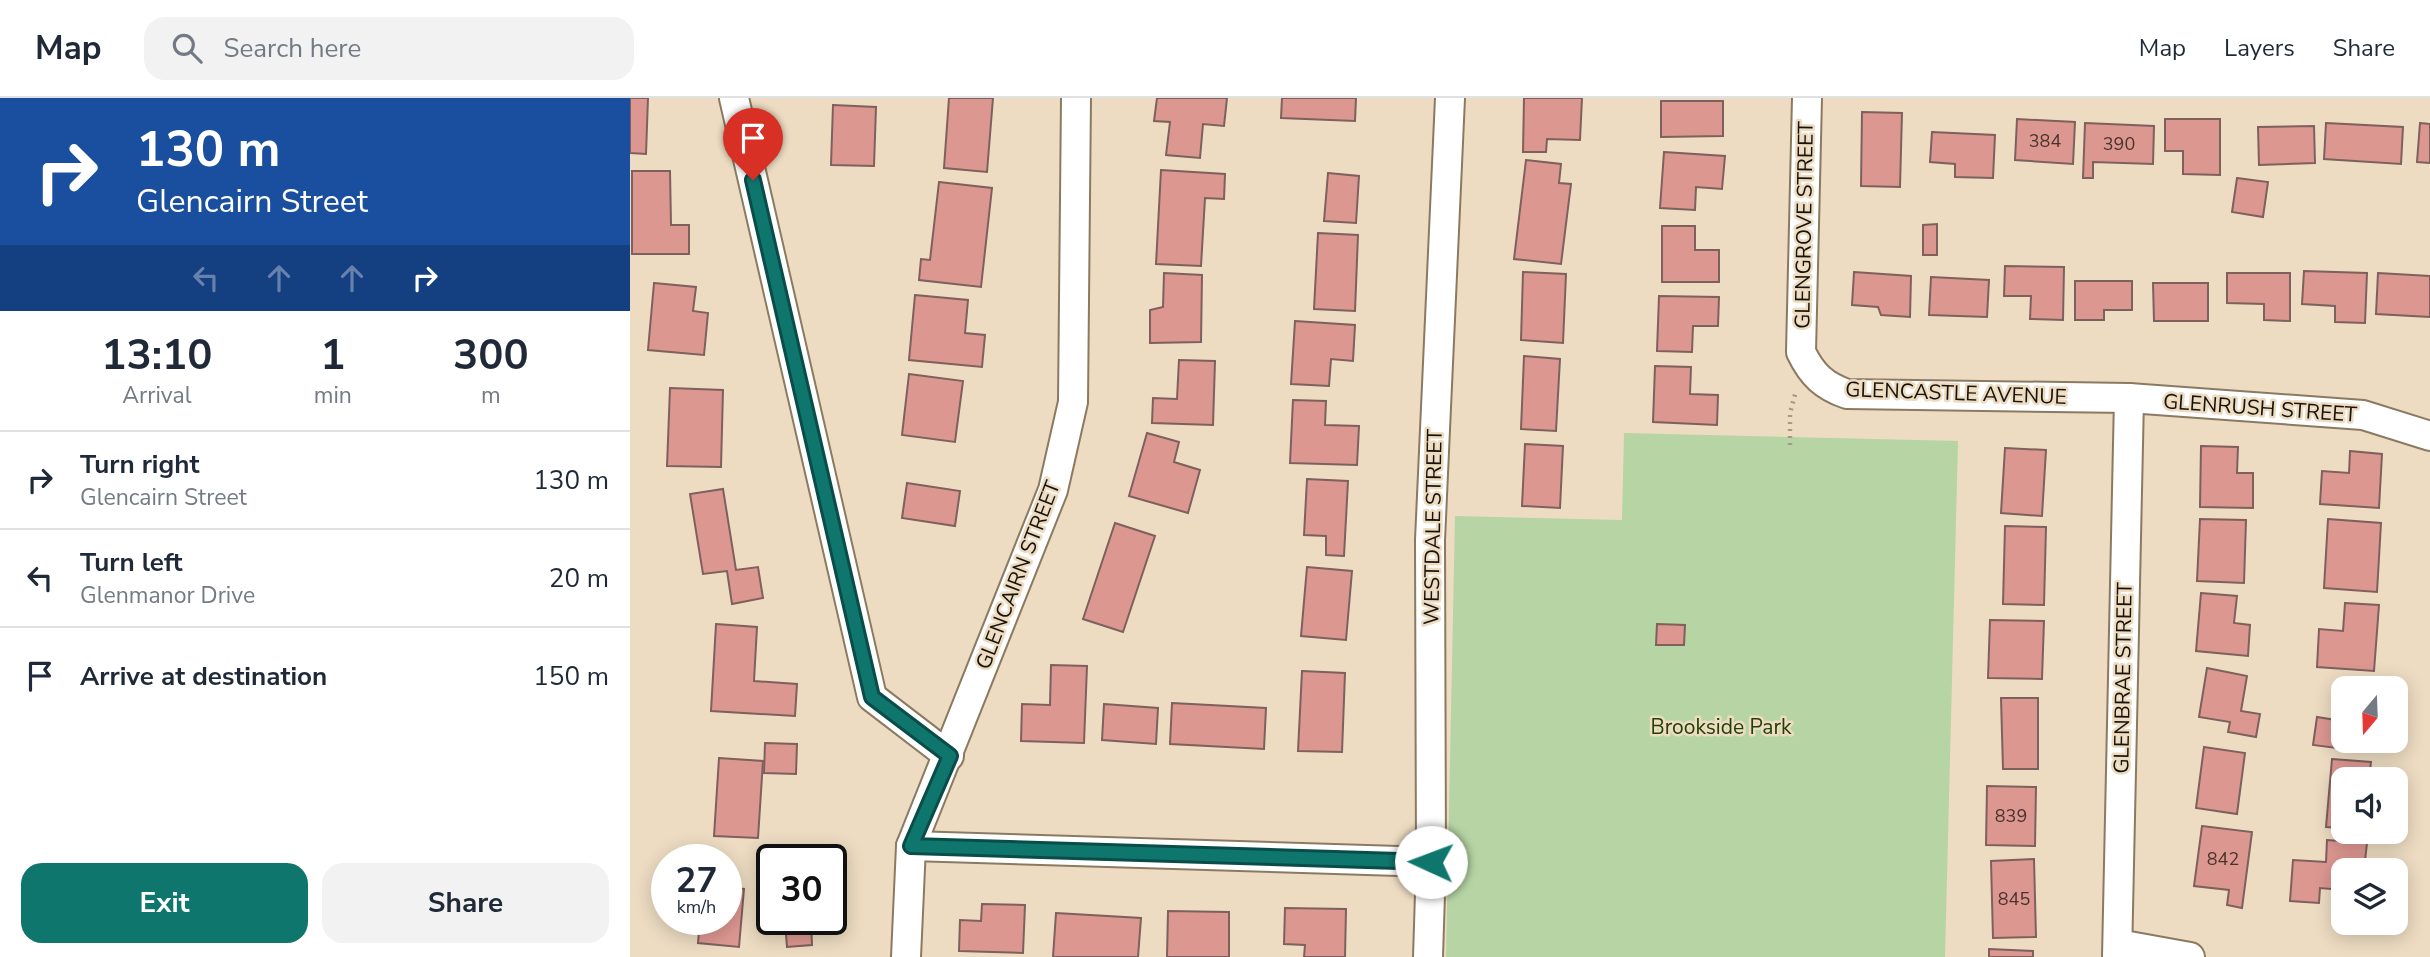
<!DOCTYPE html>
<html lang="en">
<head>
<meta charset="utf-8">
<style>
  body { margin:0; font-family:"Nunito Sans",sans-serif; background:#f2f2f3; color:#1f2937; height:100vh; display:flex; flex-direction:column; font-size:26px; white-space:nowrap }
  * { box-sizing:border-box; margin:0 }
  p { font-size:23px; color:#747a83 }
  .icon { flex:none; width:38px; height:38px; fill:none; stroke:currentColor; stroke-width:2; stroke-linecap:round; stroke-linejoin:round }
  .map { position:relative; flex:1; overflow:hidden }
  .panel { display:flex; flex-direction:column; background:#fff; width:630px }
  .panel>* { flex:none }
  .hud { background:#1a4fa0; color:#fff; overflow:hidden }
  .needle { width:46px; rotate:199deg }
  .tools { position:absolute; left:1701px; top:578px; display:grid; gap:14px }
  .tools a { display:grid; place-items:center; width:77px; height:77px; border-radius:14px; background:#fff; box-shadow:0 4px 18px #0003; font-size:35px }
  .speed { position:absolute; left:21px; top:746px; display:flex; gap:14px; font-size:35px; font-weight:700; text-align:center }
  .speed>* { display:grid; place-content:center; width:91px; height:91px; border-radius:50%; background:#fff; box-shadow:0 4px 18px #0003; line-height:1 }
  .speed small { font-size:18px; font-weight:400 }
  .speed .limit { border:4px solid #111; border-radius:10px; background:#fff; color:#111 }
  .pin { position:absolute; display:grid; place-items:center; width:60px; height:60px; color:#fff; margin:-72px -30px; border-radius:50% 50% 50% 0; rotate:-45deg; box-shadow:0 0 7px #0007 }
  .pin .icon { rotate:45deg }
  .me { position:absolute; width:77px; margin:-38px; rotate:272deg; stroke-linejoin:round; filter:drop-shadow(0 0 5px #0008) }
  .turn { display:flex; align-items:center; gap:24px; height:147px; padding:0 21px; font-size:32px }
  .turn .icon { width:91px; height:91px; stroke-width:2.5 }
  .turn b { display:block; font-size:49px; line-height:60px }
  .lanes { display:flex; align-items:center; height:66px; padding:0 21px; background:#0003; justify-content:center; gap:35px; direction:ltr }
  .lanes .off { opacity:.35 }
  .eta { display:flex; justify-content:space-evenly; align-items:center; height:119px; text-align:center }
  .eta b { font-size:42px; font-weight:700; line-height:49px }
  .primary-button { display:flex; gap:14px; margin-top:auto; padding:14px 21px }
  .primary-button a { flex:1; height:80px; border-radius:21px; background:#0f766e; color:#fff; font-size:28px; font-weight:700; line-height:80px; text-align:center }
  .primary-button a+a { background:#f2f2f3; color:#1f2937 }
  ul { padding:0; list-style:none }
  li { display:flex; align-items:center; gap:21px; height:98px; padding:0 21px; border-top:2px solid #e0e1e3 }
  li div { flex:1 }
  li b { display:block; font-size:26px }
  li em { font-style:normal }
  header { display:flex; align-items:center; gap:42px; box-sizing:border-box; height:98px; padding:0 35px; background:#fff; border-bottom:2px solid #e0e1e3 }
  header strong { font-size:33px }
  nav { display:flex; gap:38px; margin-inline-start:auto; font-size:24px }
  .search { width:490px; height:63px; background:#f2f2f3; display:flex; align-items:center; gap:18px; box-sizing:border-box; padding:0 24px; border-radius:21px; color:#747a83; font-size:26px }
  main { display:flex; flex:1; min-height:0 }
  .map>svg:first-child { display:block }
  .green { fill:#b6d4a4 }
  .building { fill:#dd9791; stroke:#7e605d; stroke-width:2 }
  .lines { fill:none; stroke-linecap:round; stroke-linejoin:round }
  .street-casing { stroke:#8a7a62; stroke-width:32 }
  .path { stroke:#a79a85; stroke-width:4.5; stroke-dasharray:2 5; stroke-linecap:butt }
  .street { stroke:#fff; stroke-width:28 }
  .route-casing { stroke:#0a4d48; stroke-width:18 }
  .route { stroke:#0f766e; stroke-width:12 }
  .labels { text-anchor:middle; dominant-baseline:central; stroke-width:5; stroke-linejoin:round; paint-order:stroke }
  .number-label { font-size:18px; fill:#49342b }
  .street-label { font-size:21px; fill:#181309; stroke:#eddcc2 }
  .park-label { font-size:21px; fill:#214104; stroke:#eddcc2 }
</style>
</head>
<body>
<header>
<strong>Map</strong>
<div class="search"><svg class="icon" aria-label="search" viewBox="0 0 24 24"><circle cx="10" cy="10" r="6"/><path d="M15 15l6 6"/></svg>Search here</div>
<nav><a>Map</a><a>Layers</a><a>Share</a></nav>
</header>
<main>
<section class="panel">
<div class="hud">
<div class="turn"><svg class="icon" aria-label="right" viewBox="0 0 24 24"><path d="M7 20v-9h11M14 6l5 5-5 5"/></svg><div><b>130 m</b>Glencairn Street</div></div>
<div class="lanes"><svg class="icon off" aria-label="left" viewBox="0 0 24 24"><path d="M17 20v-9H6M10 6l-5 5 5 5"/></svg><svg class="icon off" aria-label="ahead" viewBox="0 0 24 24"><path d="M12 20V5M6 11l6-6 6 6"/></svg><svg class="icon off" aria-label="ahead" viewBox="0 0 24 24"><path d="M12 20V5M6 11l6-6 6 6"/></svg><svg class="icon" aria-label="right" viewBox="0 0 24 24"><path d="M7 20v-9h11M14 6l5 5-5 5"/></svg></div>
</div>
<div class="eta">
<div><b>13:10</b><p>Arrival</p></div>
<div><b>1</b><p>min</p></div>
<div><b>300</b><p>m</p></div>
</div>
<ul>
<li><svg class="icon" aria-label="right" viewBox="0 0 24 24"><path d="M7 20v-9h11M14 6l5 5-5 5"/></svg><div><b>Turn right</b><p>Glencairn Street</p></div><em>130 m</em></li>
<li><svg class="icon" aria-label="left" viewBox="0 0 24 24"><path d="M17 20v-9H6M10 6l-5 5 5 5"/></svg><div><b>Turn left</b><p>Glenmanor Drive</p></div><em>20 m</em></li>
<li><svg class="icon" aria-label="arrive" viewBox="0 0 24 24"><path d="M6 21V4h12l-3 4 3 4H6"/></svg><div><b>Arrive at destination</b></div><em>150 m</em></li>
</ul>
<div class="primary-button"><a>Exit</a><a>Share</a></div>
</section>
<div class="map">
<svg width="1800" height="859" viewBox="0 0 1800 859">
  <rect width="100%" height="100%" fill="#eddcc2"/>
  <path class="green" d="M 994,335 L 1328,343 L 1315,859 L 816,859 L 825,418 L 992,422 Z"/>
  <g class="building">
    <path d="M 0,0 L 18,0 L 16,56 L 0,55 Z"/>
    <path d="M 319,0 L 363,0 L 357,74 L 314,70 Z"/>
    <path d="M 527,0 L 597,0 L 594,28 L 573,26 L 570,60 L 536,57 L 540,24 L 524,23 Z"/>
    <path d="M 652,0 L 726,0 L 725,23 L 651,20 Z"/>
    <path d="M 894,0 L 952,0 L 950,42 L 917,41 L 916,54 L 893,54 Z"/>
    <path d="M 1031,3 L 1093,3 L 1093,38 L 1031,39 Z"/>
    <path d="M 203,7 L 246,9 L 244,68 L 201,67 Z"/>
    <path d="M 1232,14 L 1272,15 L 1270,89 L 1231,88 Z"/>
    <path d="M 1387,21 L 1445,24 L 1443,66 L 1385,62 Z"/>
    <path d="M 1535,21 L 1590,21 L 1590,77 L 1553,76 L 1553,53 L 1535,53 Z"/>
    <path d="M 1455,25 L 1524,28 L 1523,66 L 1463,64 L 1463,80 L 1453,80 Z"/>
    <path d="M 1696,25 L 1773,29 L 1771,66 L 1694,61 Z"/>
    <path d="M 1790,25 L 1800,26 L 1800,65 L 1787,64 Z"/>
    <path d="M 1684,28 L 1685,65 L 1629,67 L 1628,29 Z"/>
    <path d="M 1302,34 L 1365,37 L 1363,80 L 1325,79 L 1325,66 L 1300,64 Z"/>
    <path d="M 1034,54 L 1095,58 L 1092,91 L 1066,89 L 1065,112 L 1030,110 Z"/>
    <path d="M 896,62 L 931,66 L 929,85 L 941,86 L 931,166 L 884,161 Z"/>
    <path d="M 531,72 L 595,76 L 594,101 L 575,100 L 571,168 L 526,166 Z"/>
    <path d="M 2,73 L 40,73 L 41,127 L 59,127 L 59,156 L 2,156 Z"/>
    <path d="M 698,75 L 729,78 L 726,125 L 694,123 Z"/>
    <path d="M 1607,80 L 1638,84 L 1633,119 L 1602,114 Z"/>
    <path d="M 309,84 L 362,90 L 351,189 L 289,182 L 291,161 L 300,162 Z"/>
    <path d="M 1307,126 L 1307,157 L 1293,157 L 1293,127 Z"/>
    <path d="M 1032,128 L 1065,128 L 1065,152 L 1089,152 L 1089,184 L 1032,184 Z"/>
    <path d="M 688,135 L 728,137 L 725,213 L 684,211 Z"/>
    <path d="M 1375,168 L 1434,169 L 1433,222 L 1400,221 L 1401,198 L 1374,198 Z"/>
    <path d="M 1674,173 L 1737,175 L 1735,225 L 1705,224 L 1705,208 L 1672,206 Z"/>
    <path d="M 893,174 L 936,176 L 933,245 L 891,242 Z"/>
    <path d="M 1224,174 L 1281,178 L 1280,219 L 1251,217 L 1248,209 L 1222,207 Z"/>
    <path d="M 534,175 L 572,177 L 571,244 L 520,245 L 520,212 L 533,209 Z"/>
    <path d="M 1597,175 L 1660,175 L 1660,223 L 1634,222 L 1634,206 L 1597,205 Z"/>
    <path d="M 1748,175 L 1800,178 L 1800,219 L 1746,216 Z"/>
    <path d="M 1301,179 L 1359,182 L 1357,219 L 1299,217 Z"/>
    <path d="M 1445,183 L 1502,183 L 1502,212 L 1474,212 L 1474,222 L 1445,222 Z"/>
    <path d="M 24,185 L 66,189 L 63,213 L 78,215 L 74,257 L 18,252 Z"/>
    <path d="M 1523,185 L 1578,185 L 1578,223 L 1524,223 Z"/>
    <path d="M 285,197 L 338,202 L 335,235 L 355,237 L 352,269 L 279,262 Z"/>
    <path d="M 1029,198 L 1089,199 L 1088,228 L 1063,228 L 1062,254 L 1027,253 Z"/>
    <path d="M 665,223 L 725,227 L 723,263 L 701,261 L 699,288 L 661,286 Z"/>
    <path d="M 894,258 L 930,261 L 926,333 L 891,331 Z"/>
    <path d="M 549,262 L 585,263 L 583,327 L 522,325 L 523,300 L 547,301 Z"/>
    <path d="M 1025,268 L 1061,269 L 1060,296 L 1088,297 L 1087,327 L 1023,324 Z"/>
    <path d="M 279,276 L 333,283 L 325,344 L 272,337 Z"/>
    <path d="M 40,290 L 93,292 L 91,369 L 37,368 Z"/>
    <path d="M 663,302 L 696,303 L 695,327 L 729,328 L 727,367 L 660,365 Z"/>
    <path d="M 517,335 L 549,344 L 544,364 L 570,372 L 558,415 L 499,398 Z"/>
    <path d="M 895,346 L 933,348 L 930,410 L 892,408 Z"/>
    <path d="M 1571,348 L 1608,349 L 1607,375 L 1623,375 L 1623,410 L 1570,409 Z"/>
    <path d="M 1375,350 L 1416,352 L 1412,418 L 1371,415 Z"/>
    <path d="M 1720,353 L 1752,356 L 1749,410 L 1690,406 L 1692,373 L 1719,375 Z"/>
    <path d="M 677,381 L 718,383 L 714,458 L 696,457 L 696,438 L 674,437 Z"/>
    <path d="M 277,385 L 330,393 L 325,428 L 272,420 Z"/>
    <path d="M 93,391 L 106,472 L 128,469 L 133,500 L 102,506 L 97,473 L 73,476 L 60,396 Z"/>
    <path d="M 1570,421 L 1616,422 L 1614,485 L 1567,483 Z"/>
    <path d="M 1698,421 L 1751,425 L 1747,494 L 1694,490 Z"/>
    <path d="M 485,425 L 525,438 L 493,534 L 453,521 Z"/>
    <path d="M 1375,428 L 1416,429 L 1414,507 L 1373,506 Z"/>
    <path d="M 677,469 L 722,473 L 716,542 L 671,538 Z"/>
    <path d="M 1571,495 L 1607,498 L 1604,525 L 1620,527 L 1618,558 L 1566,553 Z"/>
    <path d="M 1715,505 L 1749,507 L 1744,573 L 1687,569 L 1689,531 L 1713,533 Z"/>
    <path d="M 1360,522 L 1414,523 L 1412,581 L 1358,580 Z"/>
    <path d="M 86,526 L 127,529 L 124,583 L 167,586 L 165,618 L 81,613 Z"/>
    <path d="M 1027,526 L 1055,527 L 1054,547 L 1026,547 Z"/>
    <path d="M 421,567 L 457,568 L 454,645 L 391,643 L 392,606 L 420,607 Z"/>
    <path d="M 1577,570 L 1617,578 L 1611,613 L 1630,616 L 1626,639 L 1598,634 L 1600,624 L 1569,619 Z"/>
    <path d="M 672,573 L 715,575 L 712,654 L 668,653 Z"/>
    <path d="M 1711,582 L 1747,586 L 1747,590 L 1713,590 L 1713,642 L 1740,642 L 1738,654 L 1683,647 L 1687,619 L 1706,622 Z"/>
    <path d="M 1371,600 L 1408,600 L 1408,671 L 1373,671 Z"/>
    <path d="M 542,605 L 636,610 L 634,651 L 540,646 Z"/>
    <path d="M 474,606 L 528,610 L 526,646 L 472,642 Z"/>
    <path d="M 135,645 L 167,646 L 166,676 L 134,675 Z"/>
    <path d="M 1574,649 L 1615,655 L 1607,716 L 1566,710 Z"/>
    <path d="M 89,660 L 133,663 L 128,740 L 84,738 Z"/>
    <path d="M 1702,661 L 1741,664 L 1739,681 L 1713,681 L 1713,730 L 1696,729 Z"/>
    <path d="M 1357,688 L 1406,689 L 1405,748 L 1356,747 Z"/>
    <path d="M 1572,728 L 1622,734 L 1612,810 L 1597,807 L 1599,792 L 1564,788 Z"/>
    <path d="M 1697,742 L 1737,745 L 1734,772 L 1713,772 L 1713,792 L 1690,790 L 1689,805 L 1660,803 L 1663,762 L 1696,764 Z"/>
    <path d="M 1404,761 L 1406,839 L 1363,840 L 1361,763 Z"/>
    <path d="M 96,789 L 114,791 L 109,849 L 68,845 L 70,821 L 96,821 Z"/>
    <path d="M 352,806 L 395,807 L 393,855 L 329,853 L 330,822 L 351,823 Z"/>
    <path d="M 655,810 L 716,811 L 715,859 L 674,859 L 675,847 L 654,846 Z"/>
    <path d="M 538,813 L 599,814 L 599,859 L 537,859 Z"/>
    <path d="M 426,815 L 511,820 L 508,859 L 423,859 Z"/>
    <path d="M 181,822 L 182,847 L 157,849 L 155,824 Z"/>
    <path d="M 1359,851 L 1403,853 L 1403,859 L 1359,859 Z"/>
  </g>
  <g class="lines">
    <g class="street-casing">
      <g id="street">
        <path d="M 104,0 L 242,599 L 319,658"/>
        <path d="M 1177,0 L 1171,254 C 1182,277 1194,288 1217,296 L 1499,300 L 1733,317 L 1800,338"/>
        <path d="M 281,748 L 801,764"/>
        <path d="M 1488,846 L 1560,859"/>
        <path d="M 276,859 L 281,748 L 423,392 L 443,304 L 446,0"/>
        <path d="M 798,859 L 801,764 L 800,442 L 820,0"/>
        <path d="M 1487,859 L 1499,300"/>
      </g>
    </g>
    <path class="path" d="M 1160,347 L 1160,315 L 1166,293"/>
    <use href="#street" class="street"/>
  </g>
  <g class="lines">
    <g class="route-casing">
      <path id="route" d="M 123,82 L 242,599 L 320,658 L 281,748 L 801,764"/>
    </g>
    <use href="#route" class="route"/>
  </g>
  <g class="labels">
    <g class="number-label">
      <text x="1415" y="43">384</text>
      <text x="1489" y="46">390</text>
      <text x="1381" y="718">839</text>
      <text x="1593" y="761">842</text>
      <text x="1384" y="801">845</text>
    </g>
    <g class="street-label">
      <text transform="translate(1174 127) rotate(-89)">GLENGROVE STREET</text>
      <text transform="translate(1326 295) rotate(2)">GLENCASTLE AVENUE</text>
      <text transform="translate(1630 310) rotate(4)">GLENRUSH STREET</text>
      <text transform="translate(803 429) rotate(-89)">WESTDALE STREET</text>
      <text transform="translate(388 477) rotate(-69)">GLENCAIRN STREET</text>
      <text transform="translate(1493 580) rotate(-89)">GLENBRAE STREET</text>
    </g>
    <g class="park-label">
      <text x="1091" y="629">Brookside Park</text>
    </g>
  </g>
</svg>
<div class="tools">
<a><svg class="needle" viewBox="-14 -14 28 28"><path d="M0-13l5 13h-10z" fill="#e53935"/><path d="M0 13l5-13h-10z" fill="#747a83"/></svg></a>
<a><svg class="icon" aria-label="sound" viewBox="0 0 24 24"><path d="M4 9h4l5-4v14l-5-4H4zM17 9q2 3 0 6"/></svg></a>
<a><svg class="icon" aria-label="layers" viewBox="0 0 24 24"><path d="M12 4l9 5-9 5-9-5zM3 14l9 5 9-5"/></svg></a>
</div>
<div class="speed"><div>27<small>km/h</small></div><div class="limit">30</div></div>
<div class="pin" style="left:123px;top:82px;background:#d93025"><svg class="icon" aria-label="arrive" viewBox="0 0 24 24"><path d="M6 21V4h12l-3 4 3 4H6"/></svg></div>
<svg class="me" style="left:801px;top:764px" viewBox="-20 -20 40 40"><circle r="19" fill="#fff"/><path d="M0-13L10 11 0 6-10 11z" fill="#0f766e"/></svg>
</div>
</main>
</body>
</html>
